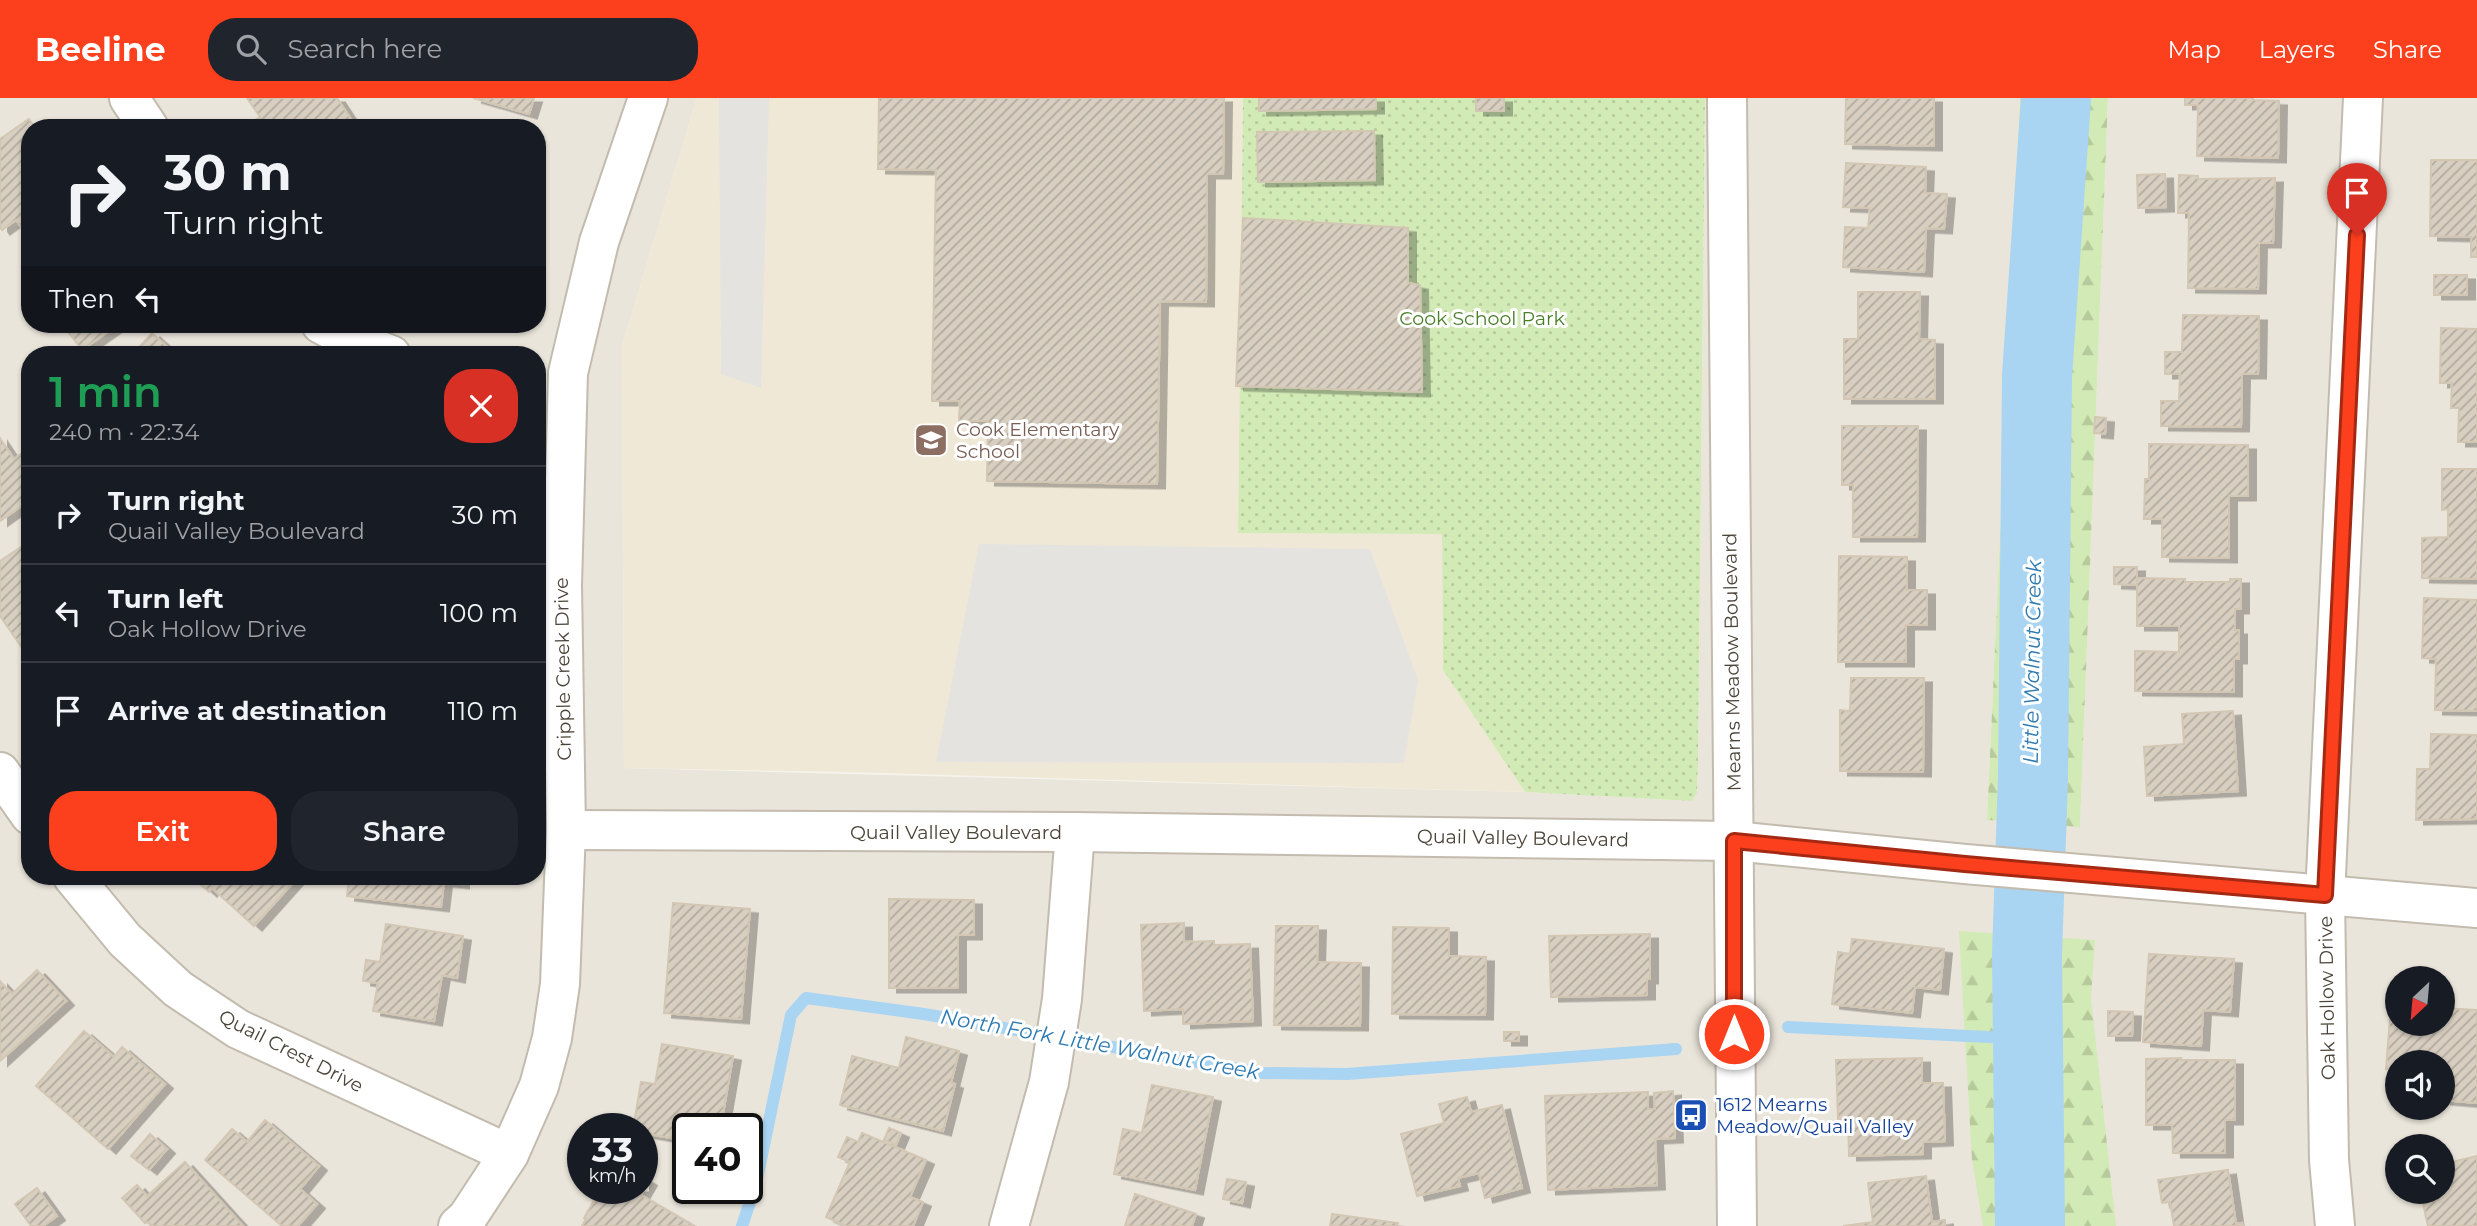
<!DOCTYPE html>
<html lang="en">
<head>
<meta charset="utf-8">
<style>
  body { margin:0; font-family:Montserrat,sans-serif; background:#20242c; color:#f1f3f6; height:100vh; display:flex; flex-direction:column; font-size:26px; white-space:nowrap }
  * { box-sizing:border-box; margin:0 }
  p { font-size:23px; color:#9ea1a6 }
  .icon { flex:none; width:38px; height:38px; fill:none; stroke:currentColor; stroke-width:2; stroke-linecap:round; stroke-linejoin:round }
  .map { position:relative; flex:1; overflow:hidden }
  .sheet { position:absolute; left:21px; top:248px; width:525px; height:539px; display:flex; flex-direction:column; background:#171b24; border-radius:28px; box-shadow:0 2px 5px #0004 }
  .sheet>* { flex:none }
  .top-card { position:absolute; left:21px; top:21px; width:525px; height:214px; border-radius:28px; box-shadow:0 2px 5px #0004; background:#171b24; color:#f1f3f6; overflow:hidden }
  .needle { width:46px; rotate:206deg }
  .controls { position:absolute; left:2385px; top:868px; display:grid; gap:14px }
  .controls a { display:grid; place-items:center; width:70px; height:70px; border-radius:50%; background:#171b24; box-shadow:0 2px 5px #0004; font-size:35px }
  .speed { position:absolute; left:567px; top:1015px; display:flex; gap:14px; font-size:35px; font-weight:700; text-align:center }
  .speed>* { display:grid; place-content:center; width:91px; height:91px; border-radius:50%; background:#171b24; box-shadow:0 2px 5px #0004; line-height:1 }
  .speed small { font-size:18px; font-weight:400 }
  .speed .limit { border:4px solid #111; border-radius:10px; background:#fff; color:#111 }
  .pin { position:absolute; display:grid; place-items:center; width:60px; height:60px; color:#fff; margin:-72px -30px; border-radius:50% 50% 50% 0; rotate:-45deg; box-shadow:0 0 7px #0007 }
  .pin .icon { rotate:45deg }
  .me { position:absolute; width:77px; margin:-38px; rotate:0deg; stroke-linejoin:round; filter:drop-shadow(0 0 5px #0008) }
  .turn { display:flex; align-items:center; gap:24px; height:147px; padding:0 28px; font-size:32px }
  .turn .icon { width:91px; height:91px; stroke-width:2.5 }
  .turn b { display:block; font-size:49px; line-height:60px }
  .then { display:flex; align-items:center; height:66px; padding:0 28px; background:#0003; gap:14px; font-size:26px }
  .round { display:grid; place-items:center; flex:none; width:74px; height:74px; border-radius:28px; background:#20242c }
  .overview { display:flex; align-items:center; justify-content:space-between; height:119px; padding:0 28px }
  h1 { font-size:42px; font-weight:600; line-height:52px; color:#1e9e55 }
  .button { display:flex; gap:14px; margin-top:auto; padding:14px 28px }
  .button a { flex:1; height:80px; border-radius:28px; background:#fc3f1d; color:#fff; font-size:28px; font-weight:600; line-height:80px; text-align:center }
  .button a+a { background:#20242c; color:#f1f3f6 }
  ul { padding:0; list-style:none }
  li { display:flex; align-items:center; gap:21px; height:98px; padding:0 28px; border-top:2px solid #363941 }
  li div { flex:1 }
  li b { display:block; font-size:26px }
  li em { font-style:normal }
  header { display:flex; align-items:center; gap:42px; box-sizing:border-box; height:98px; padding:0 35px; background:#fc3f1d; color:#fff }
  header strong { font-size:33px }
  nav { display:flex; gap:38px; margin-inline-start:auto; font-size:24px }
  .search { width:490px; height:63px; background:#20242c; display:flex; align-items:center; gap:18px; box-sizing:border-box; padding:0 24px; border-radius:28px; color:#9ea1a6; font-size:26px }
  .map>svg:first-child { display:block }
  .residential { fill:#eae5da; fill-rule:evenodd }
  .education { fill:#efe8d6 }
  .forest { fill:url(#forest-firs) }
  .park { fill:url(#park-dots) }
  .parking { fill:#e5e3e0 }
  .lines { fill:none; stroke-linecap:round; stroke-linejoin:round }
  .stream { stroke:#a9d4f2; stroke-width:12 }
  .river { stroke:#a9d4f2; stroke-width:70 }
  .building { fill:url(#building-hatch); stroke:#d3c7b4; stroke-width:2; filter:url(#shadow) }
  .minor-casing { stroke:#c2bbae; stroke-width:42 }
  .minor { stroke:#fff; stroke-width:38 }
  .route-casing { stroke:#a42913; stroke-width:18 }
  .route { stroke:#fc3f1d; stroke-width:12 }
  .labels { text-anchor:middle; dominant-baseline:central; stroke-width:6; stroke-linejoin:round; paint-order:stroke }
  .park-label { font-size:19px; fill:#4a7f2a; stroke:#fff }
  .education-label { font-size:19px; fill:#785e54; stroke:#fff; text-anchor:start }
  .street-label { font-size:19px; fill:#4b4439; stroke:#fff }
  .transit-label { font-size:19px; fill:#164399; stroke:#fff; text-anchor:start }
  .water-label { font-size:21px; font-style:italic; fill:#2e7ab2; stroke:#fff }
</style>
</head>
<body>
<header>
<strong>Beeline</strong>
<div class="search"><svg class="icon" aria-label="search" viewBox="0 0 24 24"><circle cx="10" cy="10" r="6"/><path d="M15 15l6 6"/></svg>Search here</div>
<nav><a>Map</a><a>Layers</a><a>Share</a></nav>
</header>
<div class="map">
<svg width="2477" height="1128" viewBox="0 0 2477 1128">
  <defs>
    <pattern id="forest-firs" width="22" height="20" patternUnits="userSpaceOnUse" patternTransform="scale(1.75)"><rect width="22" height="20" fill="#d2eab5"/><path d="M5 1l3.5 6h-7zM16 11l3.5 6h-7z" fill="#b6ca9c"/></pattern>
    <pattern id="park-dots" width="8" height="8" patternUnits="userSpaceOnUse" patternTransform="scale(1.75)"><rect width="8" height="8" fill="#d2eab5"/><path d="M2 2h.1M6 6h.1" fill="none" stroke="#b6ca9c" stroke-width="1.8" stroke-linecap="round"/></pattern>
    <pattern id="building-hatch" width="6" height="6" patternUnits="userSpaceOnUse" patternTransform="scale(1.75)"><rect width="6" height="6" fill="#d8cfc1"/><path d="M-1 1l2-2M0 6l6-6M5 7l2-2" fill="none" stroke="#b1aa9e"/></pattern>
    <filter id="shadow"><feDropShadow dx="8" dy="4.5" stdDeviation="0" flood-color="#0004"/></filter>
  </defs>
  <rect width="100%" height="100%" fill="#f6f3ec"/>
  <path class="residential" d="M 0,0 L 697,0 L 622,249 L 624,670 L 1525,694 L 1692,703 L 1697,695 L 1698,664 L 1705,0 L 2020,0 L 1987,722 L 2080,728 L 2108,0 L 2477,0 L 2477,1128 L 0,1128 ZM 30,30 L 537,30 L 537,226 L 30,226 ZM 30,257 L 537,257 L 537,779 L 30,779 ZM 2398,880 L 2443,880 L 2443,926 L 2398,926 ZM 2398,964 L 2443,964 L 2443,1010 L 2398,1010 ZM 583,1031 L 642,1031 L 642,1090 L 583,1090 ZM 688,1031 L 747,1031 L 747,1090 L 688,1090 ZM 2398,1048 L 2443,1048 L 2443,1094 L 2398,1094 Z"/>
  <path class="education" d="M 697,0 L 1243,0 L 1238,435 L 1442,436 L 1443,572 L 1525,694 L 847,674 L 624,670 L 622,249 Z"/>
  <g class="forest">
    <path d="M 2020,0 L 2108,0 L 2080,729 L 1987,722 Z"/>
    <path d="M 1959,833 L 2095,842 L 2091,901 L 2116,1128 L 1983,1128 L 1972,1062 Z"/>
  </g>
  <path class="park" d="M 1243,0 L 1705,0 L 1698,664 L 1697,695 L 1692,703 L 1525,694 L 1443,572 L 1442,436 L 1238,435 Z"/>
  <g class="parking">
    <path d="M 719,0 L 769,0 L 761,290 L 721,276 Z"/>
    <path d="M 979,446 L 1370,451 L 1418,582 L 1404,665 L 936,664 Z"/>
  </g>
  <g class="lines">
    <g class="stream">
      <path d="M 1788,929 L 2028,941"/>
      <path d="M 742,1128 L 756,1086 L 791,917 L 806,900 L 924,916 L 1261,975 L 1347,976 L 1676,951"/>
    </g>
    <path class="river" d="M 2030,1128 L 2027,857 L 2033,680 L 2037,278 L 2056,0"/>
  </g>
  <g class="building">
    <path d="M 247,0 L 337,0 L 352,23 L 342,30 L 252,30 L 249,26 L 260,19 Z"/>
    <path d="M 473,0 L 534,0 L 529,16 Z"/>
    <path d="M 879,0 L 1224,0 L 1223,76 L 1207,76 L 1206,204 L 1160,203 L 1157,386 L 987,383 L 988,323 L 959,323 L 960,303 L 932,303 L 936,72 L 878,71 Z"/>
    <path d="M 1259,0 L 1376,0 L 1376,11 L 1259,13 Z"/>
    <rect x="1476" y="0" width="28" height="13"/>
    <path d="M 1846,0 L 1934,0 L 1934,48 L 1845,46 Z"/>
    <path d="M 2185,0 L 2253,0 L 2253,2 L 2279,3 L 2278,60 L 2197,58 L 2198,7 L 2185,7 Z"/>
    <path d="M 29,21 L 35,30 L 30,30 L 30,135 L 27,137 L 16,122 L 2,132 L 0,129 L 0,41 Z"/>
    <path d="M 1374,33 L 1375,82 L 1258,84 L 1257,34 Z"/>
    <path d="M 2431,62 L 2477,62 L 2477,159 L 2471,159 L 2471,139 L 2430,138 Z"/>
    <path d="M 1846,65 L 1926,69 L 1925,95 L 1947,96 L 1944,131 L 1926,130 L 1924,174 L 1843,169 L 1845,129 L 1868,130 L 1870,110 L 1843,109 Z"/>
    <path d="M 2165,76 L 2166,109 L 2138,110 L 2137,77 Z"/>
    <path d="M 2179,77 L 2198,78 L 2198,81 L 2275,80 L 2273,145 L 2259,145 L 2258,191 L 2188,190 L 2189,115 L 2178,115 Z"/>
    <path d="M 1243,120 L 1408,130 L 1408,185 L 1420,187 L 1422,294 L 1236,288 Z"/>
    <rect x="2434" y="177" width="33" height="20"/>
    <path d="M 1858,194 L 1920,194 L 1919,241 L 1935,242 L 1935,301 L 1844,301 L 1844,241 L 1858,241 Z"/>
    <path d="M 2183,217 L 2259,218 L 2258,276 L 2242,276 L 2241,329 L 2161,328 L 2161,303 L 2179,303 L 2180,276 L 2165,276 L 2165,254 L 2182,254 Z"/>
    <path d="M 62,226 L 119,226 L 82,252 Z"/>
    <path d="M 2441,230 L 2477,231 L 2477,344 L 2458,344 L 2459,310 L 2451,310 L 2452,285 L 2440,285 Z"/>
    <path d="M 152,235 L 176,257 L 132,257 Z"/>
    <path d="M 2095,319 L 2106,320 L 2105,336 L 2094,335 Z"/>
    <path d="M 1842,328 L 1918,328 L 1917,439 L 1853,439 L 1853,387 L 1842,387 Z"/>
    <path d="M 0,340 L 14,361 L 28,351 L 30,353 L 30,402 L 0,423 Z"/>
    <path d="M 2149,346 L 2248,347 L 2248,398 L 2229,398 L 2229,460 L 2162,459 L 2162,421 L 2144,421 L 2145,381 L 2149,381 Z"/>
    <path d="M 2442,371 L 2477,371 L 2477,481 L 2422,480 L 2422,440 L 2448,439 L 2448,411 L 2442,412 Z"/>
    <path d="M 30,443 L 30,560 L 29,560 L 0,518 L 0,463 Z"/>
    <path d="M 1839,458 L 1907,459 L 1907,492 L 1927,492 L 1927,527 L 1906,527 L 1906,564 L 1838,564 Z"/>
    <path d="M 2114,469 L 2137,469 L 2137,487 L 2114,486 Z"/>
    <path d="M 2137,480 L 2185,481 L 2185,484 L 2230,484 L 2230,481 L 2241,481 L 2241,511 L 2235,511 L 2235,532 L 2239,532 L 2239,561 L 2234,561 L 2234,594 L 2135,593 L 2135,553 L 2179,554 L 2179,528 L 2137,528 Z"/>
    <path d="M 2424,500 L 2477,502 L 2477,613 L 2435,612 L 2436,561 L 2422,560 Z"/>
    <path d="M 1851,580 L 1924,580 L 1923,674 L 1840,673 L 1840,612 L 1850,613 Z"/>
    <path d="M 2233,613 L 2238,693 L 2147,698 L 2144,649 L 2184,646 L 2182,616 Z"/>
    <path d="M 2431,636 L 2477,637 L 2477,721 L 2416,722 L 2417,671 L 2430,671 Z"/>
    <path d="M 192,779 L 298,779 L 254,828 L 212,790 L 209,794 Z"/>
    <path d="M 349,779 L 461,779 L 461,786 L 444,784 L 441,809 L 347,798 Z"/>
    <path d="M 889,801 L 974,802 L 974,837 L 958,837 L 958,890 L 889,890 Z"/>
    <path d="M 673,805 L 750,811 L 741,921 L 664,915 Z"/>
    <path d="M 1184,825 L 1184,844 L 1214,843 L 1214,847 L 1250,846 L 1253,923 L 1183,926 L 1183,911 L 1144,913 L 1141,827 Z"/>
    <path d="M 386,826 L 463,838 L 457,880 L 442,877 L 434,923 L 373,913 L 378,885 L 363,883 L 366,862 L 380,864 Z"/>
    <path d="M 1276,828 L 1318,828 L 1317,864 L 1361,865 L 1360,928 L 1274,927 Z"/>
    <path d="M 1393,829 L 1449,830 L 1449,858 L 1486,859 L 1485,917 L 1392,916 Z"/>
    <path d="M 1650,836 L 1650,881 L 1647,881 L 1647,897 L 1551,899 L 1549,838 Z"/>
    <path d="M 1852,841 L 1944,851 L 1940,892 L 1915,889 L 1912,915 L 1832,906 L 1838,854 L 1850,856 Z"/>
    <path d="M 2149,856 L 2234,861 L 2230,914 L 2203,912 L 2201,948 L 2143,944 Z"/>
    <path d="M 37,872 L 66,903 L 0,963 L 0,883 L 12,896 Z"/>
    <path d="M 2391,906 L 2398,907 L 2398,926 L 2443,926 L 2443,910 L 2477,912 L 2477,1005 L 2443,1002 L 2443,964 L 2398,964 L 2398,972 L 2386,971 Z"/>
    <path d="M 2108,913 L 2133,914 L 2132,938 L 2108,938 Z"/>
    <path d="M 84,933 L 114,959 L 122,949 L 165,986 L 108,1051 L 36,988 Z"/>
    <rect x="1504" y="934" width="15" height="9"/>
    <path d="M 906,939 L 959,953 L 951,985 L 955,986 L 943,1033 L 840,1007 L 852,958 L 899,970 Z"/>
    <path d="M 662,946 L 733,958 L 723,1016 L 736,1018 L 734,1031 L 688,1031 L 688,1043 L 642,1035 L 642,1031 L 633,1031 L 641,984 L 655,986 Z"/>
    <path d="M 1922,960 L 1922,985 L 1943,985 L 1945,1043 L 1923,1044 L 1923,1056 L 1849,1058 L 1848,1021 L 1838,1021 L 1836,962 Z"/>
    <path d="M 2181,960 L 2180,962 L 2235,962 L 2235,1022 L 2225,1022 L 2225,1055 L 2173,1055 L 2172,1027 L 2146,1027 L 2146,961 Z"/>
    <path d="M 1152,987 L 1213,999 L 1195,1092 L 1114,1076 L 1123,1031 L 1142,1035 Z"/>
    <path d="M 1673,993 L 1675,1040 L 1655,1041 L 1657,1087 L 1548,1092 L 1545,998 L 1648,994 L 1648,1011 L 1655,1011 L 1654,995 Z"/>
    <path d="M 1467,999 L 1471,1014 L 1502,1007 L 1522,1090 L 1485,1100 L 1479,1075 L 1458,1080 L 1460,1088 L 1417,1098 L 1401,1036 L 1444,1025 L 1439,1006 Z"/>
    <path d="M 265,1022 L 319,1068 L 300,1091 L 317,1106 L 298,1128 L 282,1128 L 205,1062 L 232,1031 L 247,1044 Z"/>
    <path d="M 889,1030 L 901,1035 L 896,1047 L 884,1042 Z"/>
    <path d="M 862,1035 L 926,1062 L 910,1099 L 923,1104 L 913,1128 L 846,1128 L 826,1119 L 850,1064 L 838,1059 L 847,1039 L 858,1044 Z"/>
    <path d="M 150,1036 L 167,1051 L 149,1072 L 131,1058 Z"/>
    <path d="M 2477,1058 L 2477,1128 L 2428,1128 L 2423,1106 L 2436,1102 L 2433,1094 L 2443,1094 L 2443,1066 Z"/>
    <path d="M 185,1064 L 243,1128 L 152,1128 L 148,1124 L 145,1125 L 122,1100 L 137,1087 L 147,1098 Z"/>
    <path d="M 2228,1072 L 2236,1126 L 2242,1125 L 2243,1128 L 2174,1128 L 2170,1104 L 2162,1105 L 2158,1082 Z"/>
    <path d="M 1926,1078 L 1932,1124 L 1945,1122 L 1945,1128 L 1843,1128 L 1873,1124 L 1868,1085 Z"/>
    <path d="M 642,1079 L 649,1083 L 641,1097 L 694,1128 L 582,1128 L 586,1121 L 584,1120 L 601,1090 L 642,1090 Z"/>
    <path d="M 1227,1081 L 1246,1084 L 1242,1105 L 1223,1101 Z"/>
    <path d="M 37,1090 L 57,1118 L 43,1128 L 31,1128 L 15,1106 Z"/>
    <path d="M 1135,1096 L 1196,1116 L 1192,1128 L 1125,1128 Z"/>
    <path d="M 1332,1116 L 1398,1125 L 1397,1128 L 1330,1128 Z"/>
  </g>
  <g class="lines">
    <g class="minor-casing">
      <g id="minor">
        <path d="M 129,0 L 149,30"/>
        <path d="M 1727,0 L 1737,1128"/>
        <path d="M 321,226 L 349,241 L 391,257"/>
        <path d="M 0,674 L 30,717"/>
        <path d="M 566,732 L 1075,734 L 1734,743 L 1965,766 L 2477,810"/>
        <path d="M 73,779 L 125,842 L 178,891 L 238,931 L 509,1056"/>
        <path d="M 458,1128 L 467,1120 L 509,1056 L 539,988 L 552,940 L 560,886 L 566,732 L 562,487 L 568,275 L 599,144 L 648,0"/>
        <path d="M 1009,1128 L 1049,984 L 1062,901 L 1075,734"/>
        <path d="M 2335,1128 L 2329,1062 L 2325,798 L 2363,0"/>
      </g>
    </g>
    <use href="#minor" class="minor"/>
  </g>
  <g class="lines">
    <g class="route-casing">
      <path id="route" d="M 1734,936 L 1734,743 L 1965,766 L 2325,797 L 2357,137"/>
    </g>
    <use href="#route" class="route"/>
  </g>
  <defs>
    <g id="school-square" transform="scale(1.75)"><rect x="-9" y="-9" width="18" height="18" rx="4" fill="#8d6e63" stroke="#fff"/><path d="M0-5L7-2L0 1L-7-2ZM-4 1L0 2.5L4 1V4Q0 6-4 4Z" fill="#fff"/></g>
    <g id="bus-square" transform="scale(1.75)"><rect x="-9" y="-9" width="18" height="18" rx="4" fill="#1a4fb4" stroke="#fff"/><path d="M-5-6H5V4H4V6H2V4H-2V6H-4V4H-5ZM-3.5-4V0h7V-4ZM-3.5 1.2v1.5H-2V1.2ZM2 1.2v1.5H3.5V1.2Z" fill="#fff"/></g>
  </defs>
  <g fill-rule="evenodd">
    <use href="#school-square" x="931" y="342"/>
    <use href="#bus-square" x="1691" y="1017"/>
  </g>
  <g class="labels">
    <g class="park-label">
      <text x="1482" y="220">Cook School Park</text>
    </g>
    <g class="education-label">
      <text x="956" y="331">Cook Elementary<tspan x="956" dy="22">School</tspan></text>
    </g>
    <g class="street-label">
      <text transform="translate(1732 564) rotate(-91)">Mearns Meadow Boulevard</text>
      <text transform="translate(563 571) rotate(-91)">Cripple Creek Drive</text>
      <text x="956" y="734">Quail Valley Boulevard</text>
      <text transform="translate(1523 740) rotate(1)">Quail Valley Boulevard</text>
      <text transform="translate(2327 900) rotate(-91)">Oak Hollow Drive</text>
      <text transform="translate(291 953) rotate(27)">Quail Crest Drive</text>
    </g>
    <g class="transit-label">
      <text x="1716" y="1006">1612 Mearns<tspan x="1716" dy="22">Meadow/Quail Valley</tspan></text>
    </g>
    <g class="water-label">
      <text transform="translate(2032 564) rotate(-89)">Little Walnut Creek</text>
      <text transform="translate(1100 946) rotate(10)">North Fork Little Walnut Creek</text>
    </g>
  </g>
</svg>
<div class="controls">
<a><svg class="needle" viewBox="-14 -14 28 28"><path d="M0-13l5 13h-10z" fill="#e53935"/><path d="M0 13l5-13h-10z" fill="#9ea1a6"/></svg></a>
<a><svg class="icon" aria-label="sound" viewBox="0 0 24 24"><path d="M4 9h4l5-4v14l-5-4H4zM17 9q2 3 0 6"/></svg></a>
<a><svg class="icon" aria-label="search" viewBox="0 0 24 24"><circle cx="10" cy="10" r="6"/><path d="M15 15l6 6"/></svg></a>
</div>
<div class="speed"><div>33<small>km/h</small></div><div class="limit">40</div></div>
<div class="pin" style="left:2357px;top:137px;background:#d93025"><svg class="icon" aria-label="arrive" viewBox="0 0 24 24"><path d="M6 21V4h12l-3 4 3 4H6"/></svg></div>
<svg class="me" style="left:1734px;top:936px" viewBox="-20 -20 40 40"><circle r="17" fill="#fc3f1d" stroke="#fff" stroke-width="3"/><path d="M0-11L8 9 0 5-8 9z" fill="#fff"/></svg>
<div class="top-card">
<div class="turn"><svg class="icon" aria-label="right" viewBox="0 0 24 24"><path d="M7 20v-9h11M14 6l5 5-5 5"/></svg><div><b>30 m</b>Turn right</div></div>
<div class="then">Then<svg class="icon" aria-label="left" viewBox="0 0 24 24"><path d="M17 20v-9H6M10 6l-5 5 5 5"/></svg></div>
</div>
<section class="sheet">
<div class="overview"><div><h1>1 min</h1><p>240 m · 22:34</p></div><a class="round" style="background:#d93025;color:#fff"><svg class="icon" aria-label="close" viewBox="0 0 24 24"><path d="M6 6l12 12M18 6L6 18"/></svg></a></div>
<ul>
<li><svg class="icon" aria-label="right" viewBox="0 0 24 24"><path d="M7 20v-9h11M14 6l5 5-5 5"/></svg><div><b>Turn right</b><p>Quail Valley Boulevard</p></div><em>30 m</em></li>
<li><svg class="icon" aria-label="left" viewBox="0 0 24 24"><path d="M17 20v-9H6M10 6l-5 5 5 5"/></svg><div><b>Turn left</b><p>Oak Hollow Drive</p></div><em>100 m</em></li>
<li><svg class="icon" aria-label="arrive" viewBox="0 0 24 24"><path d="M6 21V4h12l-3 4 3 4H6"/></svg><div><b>Arrive at destination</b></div><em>110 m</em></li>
</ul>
<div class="button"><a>Exit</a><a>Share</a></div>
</section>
</div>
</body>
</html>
